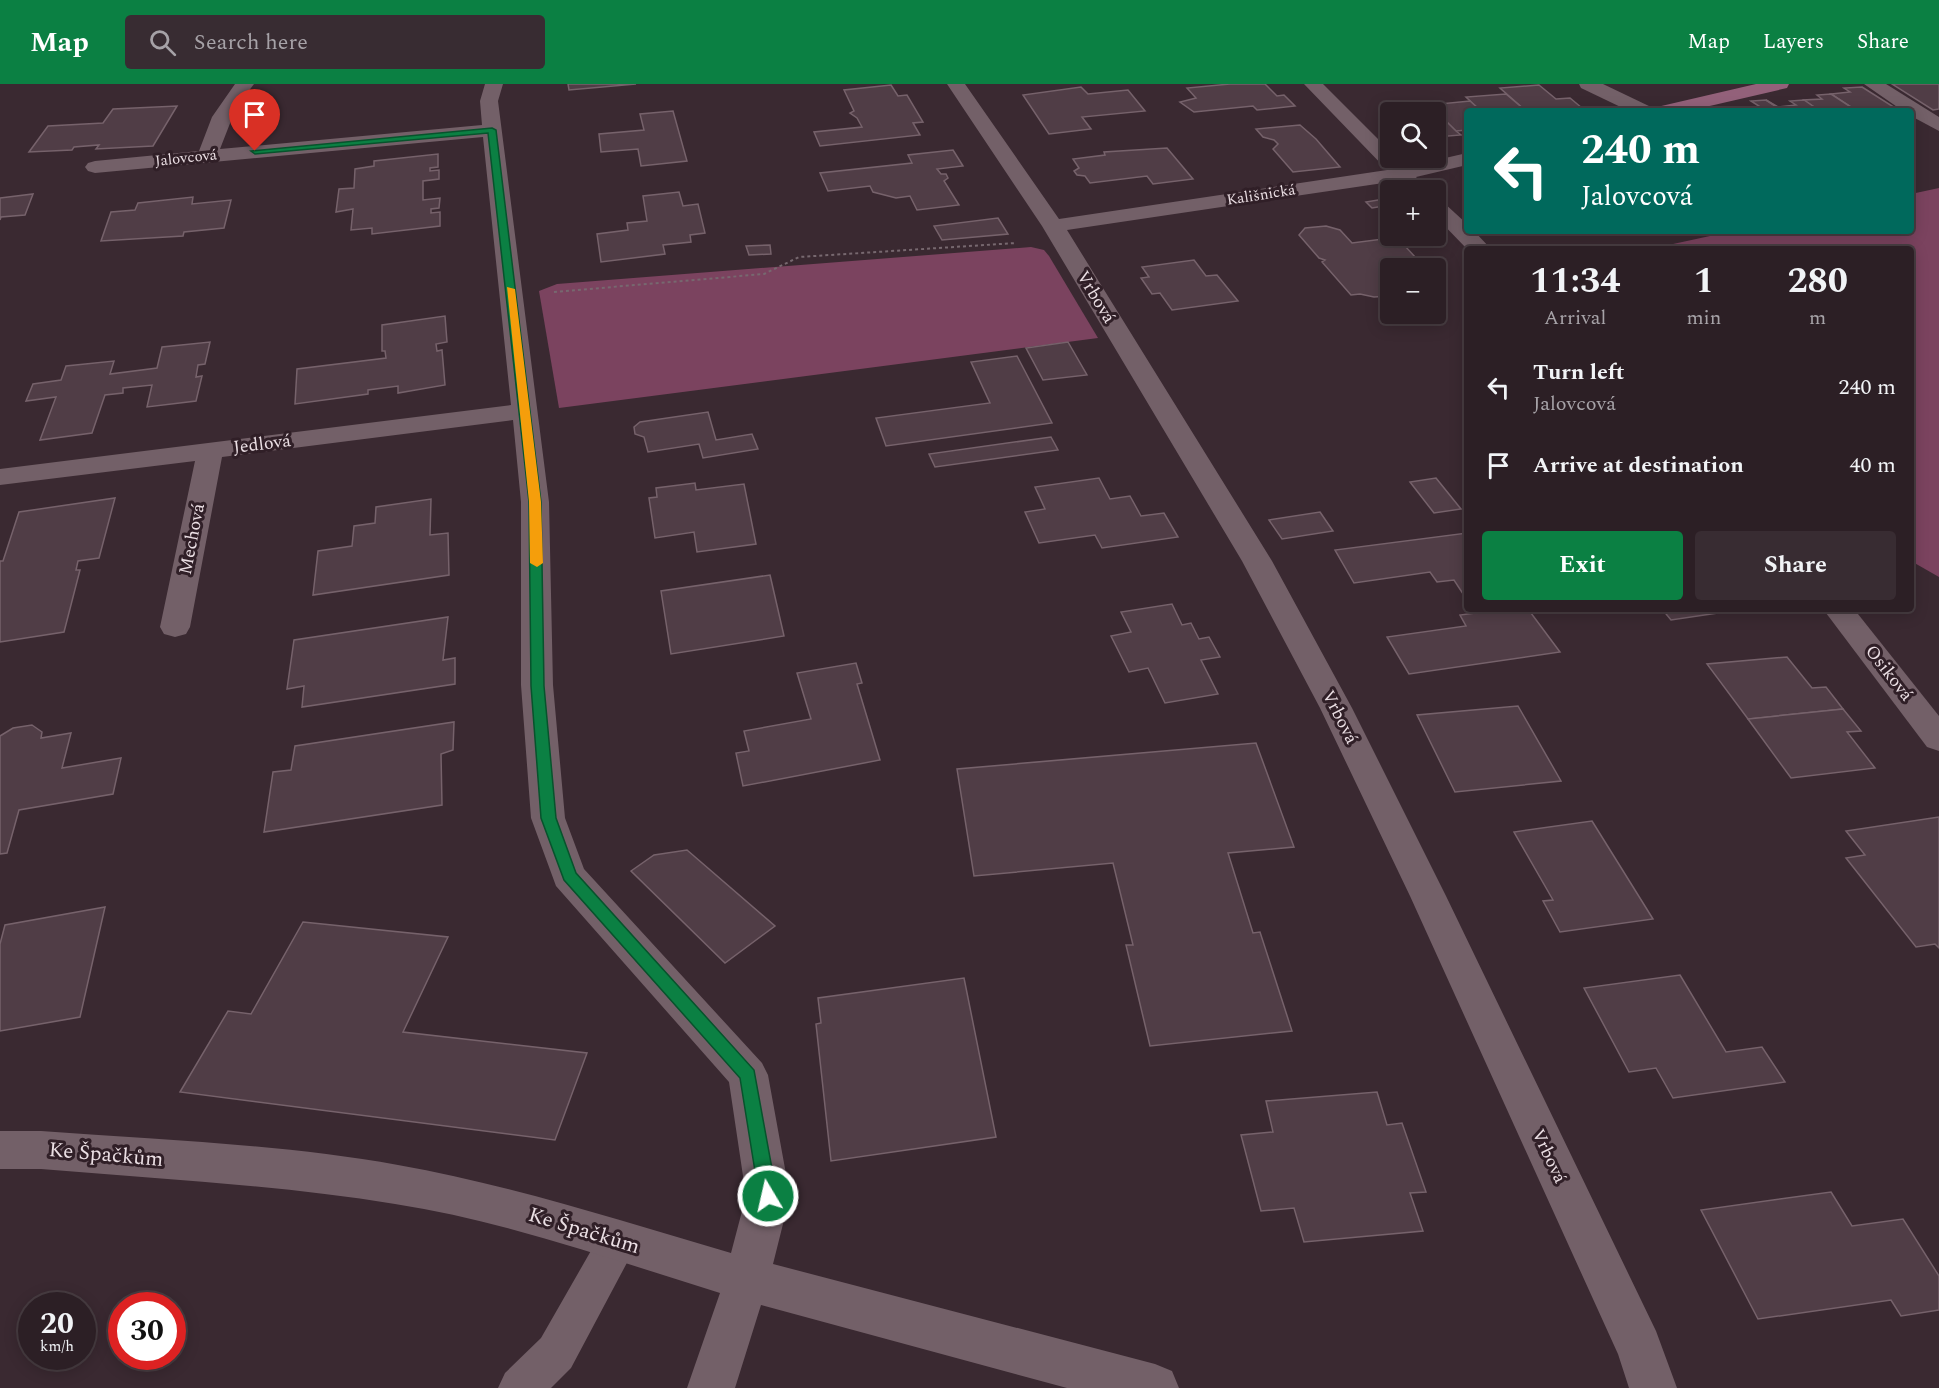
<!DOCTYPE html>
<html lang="en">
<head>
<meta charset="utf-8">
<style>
  body { margin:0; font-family:Spectral,serif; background:#382c32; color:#f1f3f6; height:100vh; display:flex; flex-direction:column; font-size:22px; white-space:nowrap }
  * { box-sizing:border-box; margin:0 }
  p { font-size:20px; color:#a6a2a7 }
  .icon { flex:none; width:33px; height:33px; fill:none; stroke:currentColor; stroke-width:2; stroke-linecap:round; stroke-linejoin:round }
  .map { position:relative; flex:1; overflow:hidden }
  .details { position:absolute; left:1464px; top:162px; width:450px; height:366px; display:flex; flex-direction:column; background:#2c1f25; border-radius:6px; box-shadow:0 3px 15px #0003,0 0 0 2px #483d42 }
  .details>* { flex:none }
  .hud { position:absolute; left:1464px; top:24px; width:450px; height:126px; border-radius:6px; box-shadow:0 3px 15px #0003,0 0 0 2px #483d42; background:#00695c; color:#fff; overflow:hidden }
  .tools { position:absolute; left:1380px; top:18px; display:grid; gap:12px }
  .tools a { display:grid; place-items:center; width:66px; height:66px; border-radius:6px; background:#2c1f25; box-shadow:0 3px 15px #0003,0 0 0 2px #483d42; font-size:30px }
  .speed { position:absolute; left:18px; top:1208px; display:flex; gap:12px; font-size:30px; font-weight:700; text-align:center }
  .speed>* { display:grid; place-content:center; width:78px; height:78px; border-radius:50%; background:#2c1f25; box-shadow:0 3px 15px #0003,0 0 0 2px #483d42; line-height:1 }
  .speed small { font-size:15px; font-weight:400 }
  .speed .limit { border:9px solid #d22; background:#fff; color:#111 }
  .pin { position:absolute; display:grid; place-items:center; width:51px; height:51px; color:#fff; margin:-62px -26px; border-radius:50% 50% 50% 0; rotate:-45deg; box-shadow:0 0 6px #0007 }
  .pin .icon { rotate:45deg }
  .me { position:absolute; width:66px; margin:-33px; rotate:351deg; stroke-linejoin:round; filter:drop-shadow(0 0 4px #0008) }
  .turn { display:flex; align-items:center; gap:21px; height:126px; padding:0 18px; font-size:27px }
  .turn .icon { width:78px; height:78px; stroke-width:2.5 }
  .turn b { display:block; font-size:42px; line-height:51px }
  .eta { display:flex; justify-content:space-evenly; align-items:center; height:102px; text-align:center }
  .eta b { font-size:36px; font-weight:700; line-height:42px }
  .cta { display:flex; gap:12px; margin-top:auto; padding:12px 18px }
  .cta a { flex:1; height:69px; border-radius:6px; background:#0b8043; color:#fff; font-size:24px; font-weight:700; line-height:69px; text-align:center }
  .cta a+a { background:#382c32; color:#f1f3f6 }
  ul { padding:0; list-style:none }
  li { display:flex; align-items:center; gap:18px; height:78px; padding:0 18px }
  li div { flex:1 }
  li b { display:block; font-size:22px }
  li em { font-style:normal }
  header { display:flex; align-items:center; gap:36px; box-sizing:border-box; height:84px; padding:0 30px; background:#0b8043; color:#fff }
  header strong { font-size:28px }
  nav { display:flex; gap:33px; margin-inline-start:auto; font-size:21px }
  .search { width:420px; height:54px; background:#382c32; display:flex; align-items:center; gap:15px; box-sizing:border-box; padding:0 21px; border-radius:6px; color:#a6a2a7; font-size:22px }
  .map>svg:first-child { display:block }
  .green { fill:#7b435f }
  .building { fill:#503d46; stroke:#76626b; stroke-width:1.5 }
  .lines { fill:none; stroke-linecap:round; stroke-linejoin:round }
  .path { stroke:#77686f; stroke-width:2; stroke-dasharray:3 3; stroke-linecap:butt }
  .lane { fill:#736068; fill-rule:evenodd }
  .street { fill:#736068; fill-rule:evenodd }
  .secondary { fill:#93617a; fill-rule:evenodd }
  .route { fill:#0b8043; stroke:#07532c; stroke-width:1.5 }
  .slow { fill:#f59e0b }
  .labels { text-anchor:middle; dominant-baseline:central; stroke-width:6; stroke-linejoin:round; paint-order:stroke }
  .far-street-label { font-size:15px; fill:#ebdfe4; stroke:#301f27 }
  .street-label { font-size:18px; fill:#ebdfe4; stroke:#301f27 }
  .near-street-label { font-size:21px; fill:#ebdfe4; stroke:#301f27 }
</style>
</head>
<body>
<header>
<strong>Map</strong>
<div class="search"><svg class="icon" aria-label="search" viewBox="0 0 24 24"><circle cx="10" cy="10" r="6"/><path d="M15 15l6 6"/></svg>Search here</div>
<nav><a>Map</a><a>Layers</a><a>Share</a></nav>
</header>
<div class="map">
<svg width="1939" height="1304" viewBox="0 0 1939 1304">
  <rect width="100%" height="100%" fill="#3a2931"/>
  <g class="green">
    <path d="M 1939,104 L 1939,493 L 1911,477 L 1911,165 L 1650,165 L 1733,147 L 1911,147 L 1911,110 Z"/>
    <path d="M 1031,163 L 1044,166 L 1049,172 L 1098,254 L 559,324 L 539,207 L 557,200 Z"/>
  </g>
  <g class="building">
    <path d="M 568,0 L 636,0 L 569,6 Z"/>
    <path d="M 1230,0 L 1265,0 L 1277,12 L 1284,11 L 1295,22 L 1257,26 L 1253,22 L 1194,28 L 1180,18 L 1196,14 L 1187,4 Z"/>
    <path d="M 1892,0 L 1939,0 L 1939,25 L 1933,26 Z"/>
    <path d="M 891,1 L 898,12 L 907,11 L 923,38 L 913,39 L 920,51 L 820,62 L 814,48 L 862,43 L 857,34 L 850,29 L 854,27 L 844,6 Z"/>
    <path d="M 1539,1 L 1556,15 L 1570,14 L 1582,24 L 1526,27 L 1500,4 Z"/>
    <path d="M 1081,3 L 1088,10 L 1128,6 L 1145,27 L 1082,33 L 1091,45 L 1049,50 L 1023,11 Z"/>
    <path d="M 1862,3 L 1900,27 L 1857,27 L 1831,10 L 1850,8 L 1844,4 Z"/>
    <path d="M 1506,10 L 1526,27 L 1481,27 L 1466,13 Z"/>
    <path d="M 1831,10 L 1857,27 L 1820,27 L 1804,16 L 1822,15 L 1817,11 Z"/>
    <path d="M 1766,16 L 1783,27 L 1758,27 L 1754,25 L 1762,24 L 1751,17 Z"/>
    <path d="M 1766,16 L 1778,23 L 1796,21 L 1790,17 L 1804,16 L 1820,27 L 1783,27 Z"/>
    <path d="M 1470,17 L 1481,27 L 1467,27 L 1467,46 L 1456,47 L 1429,21 Z"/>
    <path d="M 177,22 L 153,62 L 96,65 L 99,61 L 74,63 L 72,66 L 29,68 L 48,42 L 103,39 L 113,25 Z"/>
    <path d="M 1434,25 L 1456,47 L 1461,51 L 1436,53 L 1436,28 L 1402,28 Z"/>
    <path d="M 673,27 L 687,77 L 641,82 L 638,65 L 601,68 L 599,50 L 644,46 L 640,30 Z"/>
    <path d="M 1300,41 L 1316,55 L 1340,83 L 1293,88 L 1273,65 L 1278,60 L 1274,56 L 1263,53 L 1256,45 Z"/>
    <path d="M 1167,64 L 1193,95 L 1153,100 L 1147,92 L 1090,99 L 1085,92 L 1077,91 L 1074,87 L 1079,84 L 1073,75 L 1105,71 L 1104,68 Z"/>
    <path d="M 953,66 L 963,82 L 937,85 L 941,90 L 946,90 L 948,94 L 944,97 L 959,121 L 917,126 L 910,112 L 896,114 L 873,108 L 870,102 L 828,107 L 820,89 L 912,79 L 908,71 Z"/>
    <path d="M 438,70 L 438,83 L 430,84 L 430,87 L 439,86 L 439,95 L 423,97 L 423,116 L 440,114 L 439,124 L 431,125 L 431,129 L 440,128 L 440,142 L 372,150 L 372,144 L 351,146 L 353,125 L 336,128 L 339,105 L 354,104 L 355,85 L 374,82 L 374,77 Z"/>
    <path d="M 679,108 L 683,122 L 698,120 L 705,149 L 690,151 L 691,158 L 663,161 L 665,170 L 601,178 L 597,150 L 628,146 L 627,139 L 647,137 L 643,112 Z"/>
    <path d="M 33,110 L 25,131 L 1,133 L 0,136 L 0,114 Z"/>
    <path d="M 193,113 L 192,120 L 231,116 L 224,144 L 184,148 L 183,152 L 101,157 L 111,128 L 135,126 L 138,119 Z"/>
    <path d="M 1384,115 L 1390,121 L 1372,124 L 1366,118 Z"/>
    <path d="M 998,134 L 1008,150 L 942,156 L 934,142 Z"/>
    <path d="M 1326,142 L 1340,146 L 1352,159 L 1391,154 L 1399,163 L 1405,162 L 1416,174 L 1410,175 L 1417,182 L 1424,181 L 1427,184 L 1390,184 L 1390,209 L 1388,212 L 1374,213 L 1360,210 L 1351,211 L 1322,178 L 1325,176 L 1319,174 L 1299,151 L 1305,144 Z"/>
    <path d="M 770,161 L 771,170 L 749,171 L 746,162 Z"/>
    <path d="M 1194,176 L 1206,192 L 1217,191 L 1238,217 L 1172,226 L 1160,209 L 1152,210 L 1141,194 L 1149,193 L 1142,183 Z"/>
    <path d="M 445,232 L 447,258 L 436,260 L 437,267 L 442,266 L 445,301 L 398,309 L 398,302 L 368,306 L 368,310 L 295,320 L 297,285 L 386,274 L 385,267 L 382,267 L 382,241 Z"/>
    <path d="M 210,258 L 205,280 L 198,281 L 196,293 L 202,292 L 196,317 L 147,323 L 152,301 L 123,304 L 123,309 L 105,311 L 92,349 L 40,356 L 56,313 L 26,317 L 33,300 L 61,296 L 66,282 L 114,277 L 110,290 L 157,284 L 162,263 Z"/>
    <path d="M 1068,258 L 1087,291 L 1043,296 L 1026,264 Z"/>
    <path d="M 1017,272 L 1052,339 L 886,362 L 876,334 L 990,319 L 971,278 Z"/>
    <path d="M 708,328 L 716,356 L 752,350 L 758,365 L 703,374 L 699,360 L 648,368 L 644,353 L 635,350 L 634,343 L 640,338 Z"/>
    <path d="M 1051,353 L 1058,366 L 935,383 L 929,370 Z"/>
    <path d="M 1099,394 L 1110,415 L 1130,412 L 1141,432 L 1164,429 L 1178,453 L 1102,464 L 1095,451 L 1039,459 L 1025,428 L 1045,425 L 1035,403 Z"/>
    <path d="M 1436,394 L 1461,425 L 1434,429 L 1410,398 Z"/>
    <path d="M 695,399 L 696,406 L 744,400 L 756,460 L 697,468 L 694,448 L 655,454 L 649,414 L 657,413 L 656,404 Z"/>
    <path d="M 115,414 L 99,474 L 78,477 L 76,486 L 80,486 L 64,548 L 0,558 L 0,477 L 3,477 L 19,428 Z"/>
    <path d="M 431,415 L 430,451 L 448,449 L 449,491 L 313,511 L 318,467 L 352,462 L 354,442 L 375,439 L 376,423 Z"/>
    <path d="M 1320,428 L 1333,447 L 1282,455 L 1269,436 Z"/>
    <path d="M 1467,449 L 1467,516 L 1454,496 L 1437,498 L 1430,488 L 1354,499 L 1335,466 Z"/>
    <path d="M 770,491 L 784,552 L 671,570 L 661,507 Z"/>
    <path d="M 1172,520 L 1182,541 L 1191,539 L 1199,555 L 1209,553 L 1220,573 L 1201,576 L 1218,610 L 1165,619 L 1148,584 L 1129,588 L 1111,552 L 1131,548 L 1121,528 Z"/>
    <path d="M 1473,525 L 1528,525 L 1560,568 L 1409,590 L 1387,553 L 1466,542 L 1460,531 L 1476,529 Z"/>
    <path d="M 1662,525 L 1745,525 L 1671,536 Z"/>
    <path d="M 448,533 L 443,576 L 455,574 L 455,600 L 302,623 L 304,602 L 287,605 L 294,556 Z"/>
    <path d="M 1787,573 L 1812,604 L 1826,603 L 1843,625 L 1748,635 L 1707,580 Z"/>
    <path d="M 856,579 L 862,599 L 857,600 L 880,676 L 743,702 L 736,669 L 749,667 L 744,647 L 811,635 L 797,589 Z"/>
    <path d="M 1518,622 L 1561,697 L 1455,708 L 1417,631 Z"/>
    <path d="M 1843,625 L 1861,647 L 1847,648 L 1875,684 L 1791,694 L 1748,635 Z"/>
    <path d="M 454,638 L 453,666 L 441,670 L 442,721 L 264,748 L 273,688 L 291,686 L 295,662 Z"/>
    <path d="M 32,641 L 42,648 L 41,654 L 71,649 L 62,684 L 121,674 L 113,710 L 19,726 L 7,769 L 0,770 L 0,652 L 13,644 Z"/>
    <path d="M 1256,659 L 1294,763 L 1228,769 L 1253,849 L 1260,848 L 1292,947 L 1150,962 L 1126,861 L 1133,861 L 1113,779 L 974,792 L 957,685 Z"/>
    <path d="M 1939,733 L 1939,864 L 1935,860 L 1916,863 L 1846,774 L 1865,771 L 1846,747 Z"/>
    <path d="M 1592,737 L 1653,835 L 1560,848 L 1543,817 L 1553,816 L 1514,748 Z"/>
    <path d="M 687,766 L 775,842 L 725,879 L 631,787 L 654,771 Z"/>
    <path d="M 105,823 L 80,933 L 0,947 L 0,860 L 5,841 Z"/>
    <path d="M 303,838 L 448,853 L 403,948 L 587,969 L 555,1056 L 180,1008 L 228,927 L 251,930 Z"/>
    <path d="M 1680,891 L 1726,968 L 1762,963 L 1785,998 L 1673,1014 L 1656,984 L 1629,988 L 1584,904 Z"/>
    <path d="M 964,894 L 996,1053 L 831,1077 L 816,940 L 821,939 L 818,914 Z"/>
    <path d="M 1377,1008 L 1387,1041 L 1402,1039 L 1426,1108 L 1410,1109 L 1423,1147 L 1304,1158 L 1294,1124 L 1261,1127 L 1241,1051 L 1273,1048 L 1266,1017 Z"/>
    <path d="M 1831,1108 L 1852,1142 L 1903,1135 L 1939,1192 L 1939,1226 L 1901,1232 L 1891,1216 L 1758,1235 L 1701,1126 Z"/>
  </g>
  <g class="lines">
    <path class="path" d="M 554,208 L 764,190 L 799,173 L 1016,159"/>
    <path class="lane" d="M 618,1139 L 632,1144 L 638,1158 L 571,1284 L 551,1304 L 498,1304 L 505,1289 L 541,1254 L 604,1144 Z"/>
    <g class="street">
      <path d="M 235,0 L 254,0 L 236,24 L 220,65 L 482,41 L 480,17 L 485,0 L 503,0 L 498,17 L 549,418 L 553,601 L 565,734 L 584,785 L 762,979 L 768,991 L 790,1112 L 773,1180 L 1155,1280 L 1172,1287 L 1179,1304 L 1067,1304 L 761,1221 L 735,1304 L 687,1304 L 720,1209 C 613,1176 506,1137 395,1120 C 278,1101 159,1095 41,1085 L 0,1085 L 0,1047 L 41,1047 C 160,1056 281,1060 398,1081 C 511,1101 621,1137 731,1169 L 746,1112 L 729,998 L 556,802 L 531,734 L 521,601 L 521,418 L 513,336 L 222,373 L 190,543 L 186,550 L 175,553 L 164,550 L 160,543 L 195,377 L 0,401 L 0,385 L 511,321 L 483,53 L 95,89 L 88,87 L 85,83 L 88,79 L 95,77 L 199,67 L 212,33 Z"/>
      <path d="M 947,0 L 965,0 L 1059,135 L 1387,86 L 1304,0 L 1323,0 L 1390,67 L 1390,74 L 1397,74 L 1406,83 L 1467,69 L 1467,81 L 1416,93 L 1423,101 L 1416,106 L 1406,105 L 1397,97 L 1067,146 L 1272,477 L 1352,624 L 1446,812 L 1656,1247 L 1677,1304 L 1629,1304 L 1618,1270 L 1410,812 L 1320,624 L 1242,477 L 1042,142 Z"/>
      <path d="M 1579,0 L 1603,0 L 1651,23 L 1653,27 L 1629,27 L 1581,4 Z"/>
      <path d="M 1864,0 L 1886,0 L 1939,33 L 1939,47 L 1911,32 L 1911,27 L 1903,27 Z"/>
      <path d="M 1436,116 L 1443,118 L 1467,140 L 1467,147 L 1474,147 L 1491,165 L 1467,165 L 1436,133 Z"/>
      <path d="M 1823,525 L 1854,525 L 1939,632 L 1939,667 L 1927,663 Z"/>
    </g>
    <path class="secondary" d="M 1756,0 L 1789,0 L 1787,4 L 1688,27 L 1655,27 L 1657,23 Z"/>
  </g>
  <path class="route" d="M 492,44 L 496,46 L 541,418 L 544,602 L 556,734 L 576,789 L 754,986 L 777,1112 L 774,1118 L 768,1120 L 762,1118 L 759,1112 L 740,994 L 564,796 L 541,734 L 531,602 L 529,418 L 488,49 L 255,70 L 251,67 Z"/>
  <path class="slow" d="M 507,203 L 515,205 L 541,418 L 543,479 L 537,483 L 530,479 L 529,418 Z"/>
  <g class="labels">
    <g class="far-street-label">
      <text transform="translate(186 74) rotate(-6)">Jalovcová</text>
      <text transform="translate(1261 111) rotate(-9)">Kališnická</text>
    </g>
    <g class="street-label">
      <text transform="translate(1096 213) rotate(59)">Vrbová</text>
      <text transform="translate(262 360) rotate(-7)">Jedlová</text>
      <text transform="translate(192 455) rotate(-79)">Mechová</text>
      <text transform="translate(1889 589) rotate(52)">Osiková</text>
      <text transform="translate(1340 633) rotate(63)">Vrbová</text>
      <text transform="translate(1549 1072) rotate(65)">Vrbová</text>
    </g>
    <g class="near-street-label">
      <text transform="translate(106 1071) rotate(5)">Ke Špačkům</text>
      <text transform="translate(584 1147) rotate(17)">Ke Špačkům</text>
    </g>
  </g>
</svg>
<div class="tools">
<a><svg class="icon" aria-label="search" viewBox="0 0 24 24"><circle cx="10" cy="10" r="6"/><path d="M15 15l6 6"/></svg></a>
<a>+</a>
<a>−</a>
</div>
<div class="speed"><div>20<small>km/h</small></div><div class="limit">30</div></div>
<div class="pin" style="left:255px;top:67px;background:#d93025"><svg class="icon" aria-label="arrive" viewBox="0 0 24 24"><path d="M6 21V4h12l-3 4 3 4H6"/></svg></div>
<svg class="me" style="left:768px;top:1112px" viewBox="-20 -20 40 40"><circle r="17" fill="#0b8043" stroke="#fff" stroke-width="3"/><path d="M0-11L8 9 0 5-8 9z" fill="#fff"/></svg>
<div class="hud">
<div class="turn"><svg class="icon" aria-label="left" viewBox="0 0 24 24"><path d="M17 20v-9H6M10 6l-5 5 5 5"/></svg><div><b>240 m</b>Jalovcová</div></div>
</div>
<section class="details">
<div class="eta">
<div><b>11:34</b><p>Arrival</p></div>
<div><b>1</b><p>min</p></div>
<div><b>280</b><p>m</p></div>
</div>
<ul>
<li><svg class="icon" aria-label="left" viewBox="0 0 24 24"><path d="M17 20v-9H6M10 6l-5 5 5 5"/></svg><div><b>Turn left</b><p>Jalovcová</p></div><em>240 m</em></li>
<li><svg class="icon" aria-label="arrive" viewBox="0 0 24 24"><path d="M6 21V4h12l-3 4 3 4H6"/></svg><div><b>Arrive at destination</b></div><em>40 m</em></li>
</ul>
<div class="cta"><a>Exit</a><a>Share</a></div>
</section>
</div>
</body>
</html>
